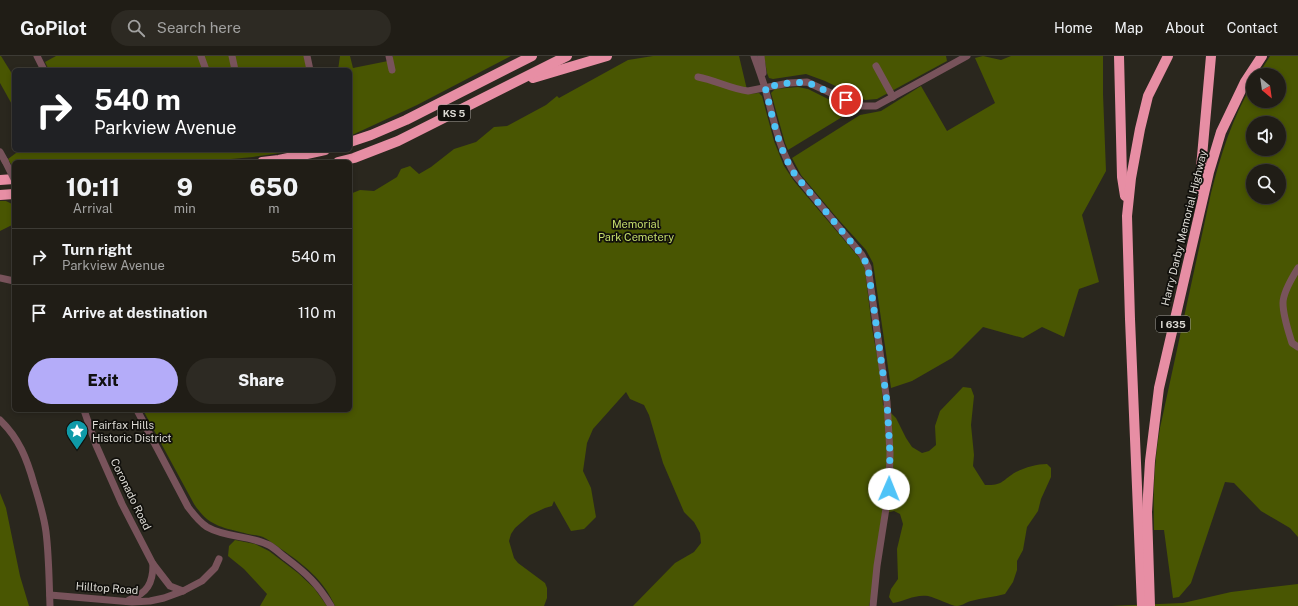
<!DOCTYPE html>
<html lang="en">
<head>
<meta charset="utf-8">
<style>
  body { margin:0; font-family:"Public Sans",sans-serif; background:#2d2a23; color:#f1f3f6; height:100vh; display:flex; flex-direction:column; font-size:15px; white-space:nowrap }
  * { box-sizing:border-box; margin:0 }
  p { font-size:13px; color:#a2a2a1 }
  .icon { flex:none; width:22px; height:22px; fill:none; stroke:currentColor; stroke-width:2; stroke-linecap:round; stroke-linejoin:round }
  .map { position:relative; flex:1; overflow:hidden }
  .details { position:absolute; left:12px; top:104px; width:340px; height:252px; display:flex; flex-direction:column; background:#201d16; border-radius:6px; box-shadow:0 2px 6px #0003,0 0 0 1px #3d3b35 }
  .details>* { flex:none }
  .hud { position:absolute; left:12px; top:12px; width:340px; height:84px; border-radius:6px; box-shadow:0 2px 6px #0003,0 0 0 1px #3d3b35; background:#202124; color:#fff; overflow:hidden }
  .needle { width:26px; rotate:151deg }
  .tools { position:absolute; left:1246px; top:12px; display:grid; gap:8px }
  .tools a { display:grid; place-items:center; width:40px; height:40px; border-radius:50%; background:#201d16; box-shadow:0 2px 6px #0003,0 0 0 1px #3d3b35; font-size:20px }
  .pin { position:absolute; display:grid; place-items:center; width:34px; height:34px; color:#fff; margin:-17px; border:2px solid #fff; border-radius:50%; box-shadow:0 1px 4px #0007 }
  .me { position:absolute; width:44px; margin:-22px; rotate:1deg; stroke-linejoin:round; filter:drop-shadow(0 0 3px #0008) }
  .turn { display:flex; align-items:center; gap:14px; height:84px; padding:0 16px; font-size:18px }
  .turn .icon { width:52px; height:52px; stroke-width:2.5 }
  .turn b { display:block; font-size:28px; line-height:34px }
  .eta { display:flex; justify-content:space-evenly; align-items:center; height:68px; text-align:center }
  .eta b { font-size:24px; font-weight:800; line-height:28px }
  .cta { display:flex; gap:8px; margin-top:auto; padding:8px 16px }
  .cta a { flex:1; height:46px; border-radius:24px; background:#b4acf9; color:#111; font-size:16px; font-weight:800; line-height:46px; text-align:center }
  .cta a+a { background:#2d2a23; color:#f1f3f6 }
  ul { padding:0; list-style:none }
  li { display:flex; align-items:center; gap:12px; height:56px; padding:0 16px; border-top:1px solid #3d3b35 }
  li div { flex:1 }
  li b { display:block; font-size:15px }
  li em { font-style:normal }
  header { display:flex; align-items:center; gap:24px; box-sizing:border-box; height:56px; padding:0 20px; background:#201d16; border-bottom:1px solid #3d3b35 }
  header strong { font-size:19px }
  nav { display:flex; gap:22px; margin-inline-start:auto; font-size:14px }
  .search { width:280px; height:36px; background:#2d2a23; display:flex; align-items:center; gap:10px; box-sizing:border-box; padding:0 14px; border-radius:22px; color:#a2a2a1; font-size:15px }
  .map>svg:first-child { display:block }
  .green { fill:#495602; fill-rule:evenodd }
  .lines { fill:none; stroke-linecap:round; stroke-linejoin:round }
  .minor { stroke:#78535b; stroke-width:7 }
  .highway { stroke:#e78ea4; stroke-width:10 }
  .minor-bridge { stroke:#78535b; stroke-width:7 }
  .route { stroke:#4fc3f7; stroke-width:7; stroke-dasharray:0 12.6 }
  .labels { text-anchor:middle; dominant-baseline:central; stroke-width:3.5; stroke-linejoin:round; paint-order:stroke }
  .shield { fill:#11100c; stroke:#9f9d98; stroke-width:1 }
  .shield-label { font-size:10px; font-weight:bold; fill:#dcdad4 }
  .park-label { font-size:11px; fill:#c4dc6b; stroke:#11100c }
  .street-label { font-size:11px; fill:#dcdad4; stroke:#11100c }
  .poi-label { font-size:11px; fill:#dcdad4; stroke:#11100c; text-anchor:start }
</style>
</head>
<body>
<header>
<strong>GoPilot</strong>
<div class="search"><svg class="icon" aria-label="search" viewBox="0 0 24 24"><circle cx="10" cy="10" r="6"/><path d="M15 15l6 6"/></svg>Search here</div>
<nav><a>Home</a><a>Map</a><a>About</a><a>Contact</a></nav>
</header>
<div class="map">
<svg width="1298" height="550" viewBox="0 0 1298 550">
  <rect width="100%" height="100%" fill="#2a271e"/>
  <g class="green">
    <path d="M 0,0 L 1,0 L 14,21 L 14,52 L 0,27 Z"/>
    <path d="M 56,0 L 304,0 L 307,14 L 49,14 L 45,6 Z"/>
    <path d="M 340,0 L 350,0 L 353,12 L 393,4 L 393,0 L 511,0 L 417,49 L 350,80 L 350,14 L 338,14 Z"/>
    <path d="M 653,0 L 739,0 L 748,38 L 759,37 L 762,40 L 774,85 L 784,110 L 794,125 L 862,205 L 865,214 L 872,272 L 881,321 L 883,349 L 896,362 L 906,382 L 912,391 L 922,397 L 929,395 L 936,389 L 935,370 L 940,355 L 963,331 L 971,332 L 974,340 L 971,369 L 974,399 L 973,410 L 985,429 C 1003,430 1002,424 1016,416 C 1026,411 1037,408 1047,408 L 1051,412 L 1051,421 L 1041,443 L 1038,455 L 1027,471 L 1023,494 L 1017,505 L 1017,514 L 1013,526 L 1005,538 C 994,541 982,542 971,545 C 966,546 962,550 957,550 C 951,550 937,542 928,540 C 915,538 905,545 893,547 L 889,541 L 891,533 L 898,523 L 897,493 L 903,468 L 900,458 L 894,455 L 882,458 L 874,512 L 872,537 L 869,550 L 633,550 L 675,507 L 694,496 L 701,487 L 700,477 L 694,466 L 684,456 L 663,407 L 649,359 L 644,349 L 630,343 L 626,336 L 593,373 L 587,387 L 583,415 L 591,432 L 596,461 L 584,473 L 571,475 L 554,445 L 552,450 L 545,452 L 530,459 L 515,472 L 511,478 L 509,485 L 514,502 L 518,507 L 545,527 L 547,532 L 547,542 L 544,550 L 335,550 C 324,524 303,508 281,493 C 275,489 269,484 263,481 C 258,479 253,479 248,478 C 222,471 209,471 194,448 L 143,354 L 350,354 L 350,138 L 360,134 L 374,135 L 397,121 L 401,113 L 410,110 L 419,118 L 431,111 L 454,93 L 476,86 L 494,71 L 507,70 L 546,49 L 557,40 L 559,42 L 628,4 Z"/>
    <path d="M 764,0 L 946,0 L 947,5 L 877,43 L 865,44 L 825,25 L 806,18 L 773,23 L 769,22 L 767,17 Z"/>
    <path d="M 983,0 L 1001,4 L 1011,0 L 1103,0 L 1103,38 L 1106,115 L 1082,159 L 1099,226 L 1079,233 L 1064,281 L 1042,271 L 1023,282 L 983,271 L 952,302 L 912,325 L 891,332 L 873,207 L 866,194 L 837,162 L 801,119 L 792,102 L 860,59 L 881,55 L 921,30 L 947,75 L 995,47 L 975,2 Z"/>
    <path d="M 1270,0 L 1298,0 L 1298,481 L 1290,472 L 1261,455 L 1234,427 L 1225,426 L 1191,527 L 1179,541 L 1173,542 L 1164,474 L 1154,474 C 1153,440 1154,406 1160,372 L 1211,137 C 1221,98 1232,62 1253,27 L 1253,45 L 1279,45 L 1279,19 L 1258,19 ZM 1253,67 L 1279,67 L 1279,93 L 1253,93 ZM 1253,115 L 1279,115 L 1279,141 L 1253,141 Z"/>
    <path d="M 798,31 L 808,33 L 852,55 L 788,94 L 785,87 L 771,37 L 775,33 Z"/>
    <path d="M 20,94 L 301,94 L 253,101 L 199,106 L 14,106 L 14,113 L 8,103 Z"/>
    <path d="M 0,145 L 6,145 L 14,149 L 14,168 L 0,175 Z"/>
    <path d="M 0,437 L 6,452 L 20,520 L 29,550 L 0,550 Z"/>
    <path d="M 235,484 L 255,488 L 269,495 L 298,517 L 314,532 L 327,550 L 260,550 L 267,538 L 244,513 L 228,500 L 229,490 Z"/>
    <path d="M 1298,528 L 1298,550 L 1111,550 L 1183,547 L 1231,536 Z"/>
  </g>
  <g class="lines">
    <g class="minor">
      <path d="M 37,0 L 44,14"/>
      <path d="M 201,0 L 206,14"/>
      <path d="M 232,0 L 235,14"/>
      <path d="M 307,0 L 310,14"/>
      <path d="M 389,0 L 392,14"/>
      <path d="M 754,0 C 758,11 762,22 765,32 C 774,64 778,92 796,120 L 862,199 L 868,211 L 887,346 L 890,397 L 889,433 L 877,510 L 873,550"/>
      <path d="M 761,0 L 763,17"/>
      <path d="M 876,10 L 893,41"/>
      <path d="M 698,21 C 715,24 731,33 748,35 L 789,27 L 807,26 L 859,50 L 876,50 L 967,0"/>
      <path d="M 0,96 L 5,105"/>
      <path d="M 1298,212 C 1293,220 1283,237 1283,247 C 1283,260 1288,274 1292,287 L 1298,291"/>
      <path d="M 0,222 L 14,225"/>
      <path d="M 84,354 L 96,389 L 122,448 L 153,508 L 170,530 L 183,535"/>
      <path d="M 137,354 L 188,451 C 194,459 199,466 207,471 C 226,482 249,479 269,489 C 275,492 280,498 286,502 C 306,517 318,528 331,550"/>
      <path d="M 0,364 C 19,382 27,403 34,428 C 39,444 44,460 46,476 C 49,500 49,525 50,550"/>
      <path d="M 50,539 L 132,546 L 150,545 L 164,542 L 183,535 L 202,525 L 215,512 L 219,503"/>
      <path d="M 129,544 C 147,537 153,528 153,508"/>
    </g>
    <g class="highway">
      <path d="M 1119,0 L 1122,121 L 1125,140"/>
      <path d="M 533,22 L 607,0"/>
      <path d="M 350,86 L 371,79 L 406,64 L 532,0"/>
      <path d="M 262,106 L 279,104 L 325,94"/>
      <path d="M 338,106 L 354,102 L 398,85 L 567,0"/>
      <path d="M 0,124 L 14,123"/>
      <path d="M 1199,134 L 1211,0"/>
      <path d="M 0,139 L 14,138"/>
      <path d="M 1142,550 L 1130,263 L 1127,160 L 1131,122 L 1140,73 L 1148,40 L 1168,0"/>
      <path d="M 1150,550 L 1147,456 L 1150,405 L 1159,332 L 1209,116 L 1221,76 L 1245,26 L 1262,0"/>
    </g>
    <path class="minor-bridge" d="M 5,105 L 14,123"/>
  </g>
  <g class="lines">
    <path class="route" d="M 846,44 L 807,26 L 789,27 L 765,31 C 773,62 778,93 796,120 L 862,199 L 868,211 L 887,346 L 890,397 L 889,433"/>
  </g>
  <defs>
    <g id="sight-pin" transform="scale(1.15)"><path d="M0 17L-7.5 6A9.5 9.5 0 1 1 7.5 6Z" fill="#0f9aa8" stroke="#11100c"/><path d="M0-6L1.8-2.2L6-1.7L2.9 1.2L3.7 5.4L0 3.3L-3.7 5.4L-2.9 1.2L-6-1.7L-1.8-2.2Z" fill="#fff"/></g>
  </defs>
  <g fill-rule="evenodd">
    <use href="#sight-pin" x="77" y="375"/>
  </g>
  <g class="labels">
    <g class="shield">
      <rect x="438" y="49" width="32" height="16" rx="3"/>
      <rect x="1156" y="260" width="34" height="16" rx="3"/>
    </g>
    <g class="shield-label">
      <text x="454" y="57">KS 5</text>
      <text x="1173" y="268">I 635</text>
    </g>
    <g class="park-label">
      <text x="636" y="168">Memorial<tspan x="636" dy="13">Park Cemetery</tspan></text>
    </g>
    <g class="street-label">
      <text transform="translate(1184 172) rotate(-76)">Harry Darby Memorial Highway</text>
      <text transform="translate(131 438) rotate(64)">Coronado Road</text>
      <text transform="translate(107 532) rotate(4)">Hilltop Road</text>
    </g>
    <g class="poi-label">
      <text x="92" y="369">Fairfax Hills<tspan x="92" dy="13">Historic District</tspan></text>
    </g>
  </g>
</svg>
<div class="tools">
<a><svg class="needle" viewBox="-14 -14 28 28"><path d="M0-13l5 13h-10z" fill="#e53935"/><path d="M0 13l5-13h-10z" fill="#a2a2a1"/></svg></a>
<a><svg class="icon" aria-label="sound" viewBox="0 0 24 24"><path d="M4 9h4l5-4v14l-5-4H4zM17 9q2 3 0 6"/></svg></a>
<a><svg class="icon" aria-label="search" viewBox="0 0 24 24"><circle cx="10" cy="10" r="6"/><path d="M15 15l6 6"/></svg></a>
</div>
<div class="pin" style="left:846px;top:44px;background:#d93025"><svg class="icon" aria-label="arrive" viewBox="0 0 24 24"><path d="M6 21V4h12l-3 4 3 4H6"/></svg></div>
<svg class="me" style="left:889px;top:433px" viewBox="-20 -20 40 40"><circle r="19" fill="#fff"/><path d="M0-13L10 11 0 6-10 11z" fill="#4fc3f7"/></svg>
<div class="hud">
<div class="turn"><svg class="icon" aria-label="right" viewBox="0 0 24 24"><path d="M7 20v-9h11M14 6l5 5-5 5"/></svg><div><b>540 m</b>Parkview Avenue</div></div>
</div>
<section class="details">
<div class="eta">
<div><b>10:11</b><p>Arrival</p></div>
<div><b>9</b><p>min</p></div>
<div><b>650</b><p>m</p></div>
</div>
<ul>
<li><svg class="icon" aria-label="right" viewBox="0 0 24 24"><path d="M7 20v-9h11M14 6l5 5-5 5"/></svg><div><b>Turn right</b><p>Parkview Avenue</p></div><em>540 m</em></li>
<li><svg class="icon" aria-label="arrive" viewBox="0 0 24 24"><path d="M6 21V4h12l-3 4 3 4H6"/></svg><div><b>Arrive at destination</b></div><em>110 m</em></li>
</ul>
<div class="cta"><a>Exit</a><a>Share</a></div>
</section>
</div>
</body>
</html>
